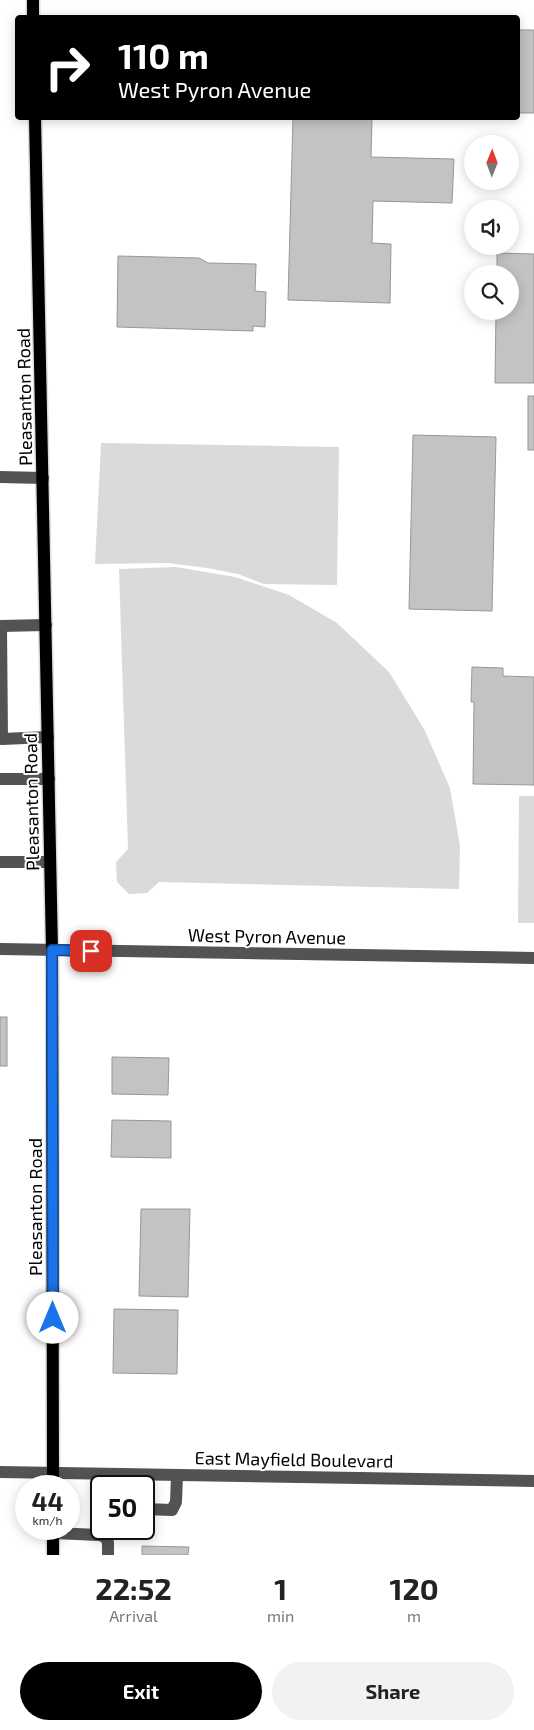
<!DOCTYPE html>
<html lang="en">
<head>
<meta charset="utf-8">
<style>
  body { margin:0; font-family:"Exo 2",sans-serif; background:#f2f2f2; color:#222; height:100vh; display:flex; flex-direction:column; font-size:19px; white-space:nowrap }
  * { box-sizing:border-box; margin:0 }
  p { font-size:16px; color:#767676 }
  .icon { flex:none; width:28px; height:28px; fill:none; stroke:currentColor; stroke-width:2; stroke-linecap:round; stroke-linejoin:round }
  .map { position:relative; height:1555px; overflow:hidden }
  .side { display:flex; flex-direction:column; background:#fff; flex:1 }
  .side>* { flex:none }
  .banner { position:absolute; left:15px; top:15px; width:505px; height:105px; border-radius:5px; box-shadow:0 2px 12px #0003; background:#000; color:#fff; overflow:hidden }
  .needle { width:32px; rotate:1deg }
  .controls { position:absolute; left:464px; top:135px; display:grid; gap:10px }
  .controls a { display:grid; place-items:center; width:55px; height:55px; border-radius:50%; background:#fff; box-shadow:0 2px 12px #0003; font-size:25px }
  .speed { position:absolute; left:15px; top:1475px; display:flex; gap:10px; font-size:25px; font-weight:700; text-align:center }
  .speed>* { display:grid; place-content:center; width:65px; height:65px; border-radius:50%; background:#fff; box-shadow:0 2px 12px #0003; line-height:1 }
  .speed small { font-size:12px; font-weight:400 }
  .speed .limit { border:2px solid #111; border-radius:8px; background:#fff; color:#111 }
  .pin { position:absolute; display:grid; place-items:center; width:42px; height:42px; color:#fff; margin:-21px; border-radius:10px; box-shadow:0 2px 8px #0006 }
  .me { position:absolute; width:55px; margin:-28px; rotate:0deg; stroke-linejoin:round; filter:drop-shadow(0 0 4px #0008) }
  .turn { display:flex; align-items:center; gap:18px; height:105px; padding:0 20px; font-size:22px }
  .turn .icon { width:65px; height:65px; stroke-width:2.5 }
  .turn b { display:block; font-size:35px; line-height:42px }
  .eta { display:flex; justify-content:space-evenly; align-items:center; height:85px; text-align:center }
  .eta b { font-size:30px; font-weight:700; line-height:35px }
  .cta { display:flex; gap:10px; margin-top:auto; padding:10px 20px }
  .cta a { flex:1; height:58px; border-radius:30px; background:#000; color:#fff; font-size:20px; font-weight:700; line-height:58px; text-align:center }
  .cta a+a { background:#f2f2f2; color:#222 }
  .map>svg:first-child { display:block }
  .green { fill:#dadada }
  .building { fill:#c3c3c3; stroke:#979797 }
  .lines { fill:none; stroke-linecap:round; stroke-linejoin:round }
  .major-casing { stroke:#dbdbdb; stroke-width:15 }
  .minor { stroke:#535353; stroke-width:12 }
  .major { stroke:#000; stroke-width:12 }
  .route-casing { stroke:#114b97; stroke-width:12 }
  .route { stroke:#1a73e8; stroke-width:9 }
  .labels { text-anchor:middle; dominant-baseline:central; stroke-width:4; stroke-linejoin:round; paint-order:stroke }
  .street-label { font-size:18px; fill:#000; stroke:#fff }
</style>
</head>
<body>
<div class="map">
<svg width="534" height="1555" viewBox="0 0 534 1555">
  <rect width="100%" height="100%" fill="#fff"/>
  <g class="green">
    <path d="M 101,443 L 339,447 L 337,585 L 264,584 L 238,574 L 207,568 L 168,563 L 95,564 Z"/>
    <path d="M 176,567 L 235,577 L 289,595 L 337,623 L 389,672 L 424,729 L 450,788 L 460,846 L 459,889 L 159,882 L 147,893 L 129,894 L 117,882 L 116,862 L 128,849 L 119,569 Z"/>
    <path d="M 519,796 L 534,796 L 534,923 L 518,923 Z"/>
  </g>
  <g class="building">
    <rect x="518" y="30" width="16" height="83"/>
    <path d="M 293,118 L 372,118 L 371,157 L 454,159 L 452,203 L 373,201 L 372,243 L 391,244 L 390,303 L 288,300 Z"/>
    <path d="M 497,253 L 534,254 L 534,383 L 495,383 L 496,311 L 510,311 L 510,274 L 497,274 Z"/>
    <path d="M 118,256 L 199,258 L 208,263 L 256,264 L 255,291 L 266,292 L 265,327 L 253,326 L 253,331 L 117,327 Z"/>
    <rect x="528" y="396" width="6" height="54"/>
    <path d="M 413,435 L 496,437 L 492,611 L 409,609 Z"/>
    <path d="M 472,667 L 503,668 L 503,676 L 534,677 L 534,785 L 473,784 L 474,702 L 471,702 Z"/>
    <rect x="0" y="1017" width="7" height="49"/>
    <path d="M 112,1057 L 169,1058 L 168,1095 L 112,1094 Z"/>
    <path d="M 112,1120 L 171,1121 L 171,1158 L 111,1157 Z"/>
    <path d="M 141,1209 L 190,1209 L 188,1297 L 139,1296 Z"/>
    <path d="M 114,1309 L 178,1310 L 177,1374 L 113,1373 Z"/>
    <path d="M 142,1546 L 189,1547 L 188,1555 L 142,1555 Z"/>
  </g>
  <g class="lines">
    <g class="major-casing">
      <g id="major">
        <path d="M 33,0 L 33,18"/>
        <path d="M 35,118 L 52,950 L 53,1486"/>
        <path d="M 53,1555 L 53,1529"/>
      </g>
    </g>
    <g class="minor">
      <path d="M 0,477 L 43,478"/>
      <path d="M 0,626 L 46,625"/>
      <path d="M 1,626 L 2,739 L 48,737"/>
      <path d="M 0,779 L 49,779"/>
      <path d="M 0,862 L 50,862"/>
      <path d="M 0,949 L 534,958"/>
      <path d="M 0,1472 L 534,1481"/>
      <path d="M 144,1509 L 172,1510 L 176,1502 L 177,1475"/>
      <path d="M 53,1533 L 99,1535 L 106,1537 L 108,1543 L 108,1555"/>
    </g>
    <use href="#major" class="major"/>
  </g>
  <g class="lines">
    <g class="route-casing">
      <path id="route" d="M 53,1318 L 52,950 L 91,951"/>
    </g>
    <use href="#route" class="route"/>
  </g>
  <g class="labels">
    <g class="street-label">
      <text transform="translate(24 397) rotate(-91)">Pleasanton Road</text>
      <text transform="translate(31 802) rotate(-91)">Pleasanton Road</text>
      <text transform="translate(267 936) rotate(1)">West Pyron Avenue</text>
      <text transform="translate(35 1207) rotate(-90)">Pleasanton Road</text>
      <text transform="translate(294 1459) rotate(1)">East Mayfield Boulevard</text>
    </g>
  </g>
</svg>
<div class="controls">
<a><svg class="needle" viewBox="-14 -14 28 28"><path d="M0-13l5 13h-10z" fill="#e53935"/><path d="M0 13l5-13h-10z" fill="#767676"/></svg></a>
<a><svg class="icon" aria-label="sound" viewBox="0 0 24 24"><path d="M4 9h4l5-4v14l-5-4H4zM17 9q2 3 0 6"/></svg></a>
<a><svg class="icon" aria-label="search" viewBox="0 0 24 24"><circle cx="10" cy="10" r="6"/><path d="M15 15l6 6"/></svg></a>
</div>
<div class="speed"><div>44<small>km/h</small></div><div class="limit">50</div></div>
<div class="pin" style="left:91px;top:951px;background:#d93025"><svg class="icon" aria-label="arrive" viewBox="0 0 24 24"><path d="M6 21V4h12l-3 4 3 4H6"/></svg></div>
<svg class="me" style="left:53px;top:1318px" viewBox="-20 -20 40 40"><circle r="19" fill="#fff"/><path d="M0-13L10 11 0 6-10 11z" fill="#1a73e8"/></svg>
<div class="banner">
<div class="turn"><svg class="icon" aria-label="right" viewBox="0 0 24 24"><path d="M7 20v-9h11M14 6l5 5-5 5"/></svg><div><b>110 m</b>West Pyron Avenue</div></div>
</div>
</div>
<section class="side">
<div class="eta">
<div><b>22:52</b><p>Arrival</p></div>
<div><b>1</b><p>min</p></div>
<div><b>120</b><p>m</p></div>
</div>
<div class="cta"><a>Exit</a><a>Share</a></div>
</section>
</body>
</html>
